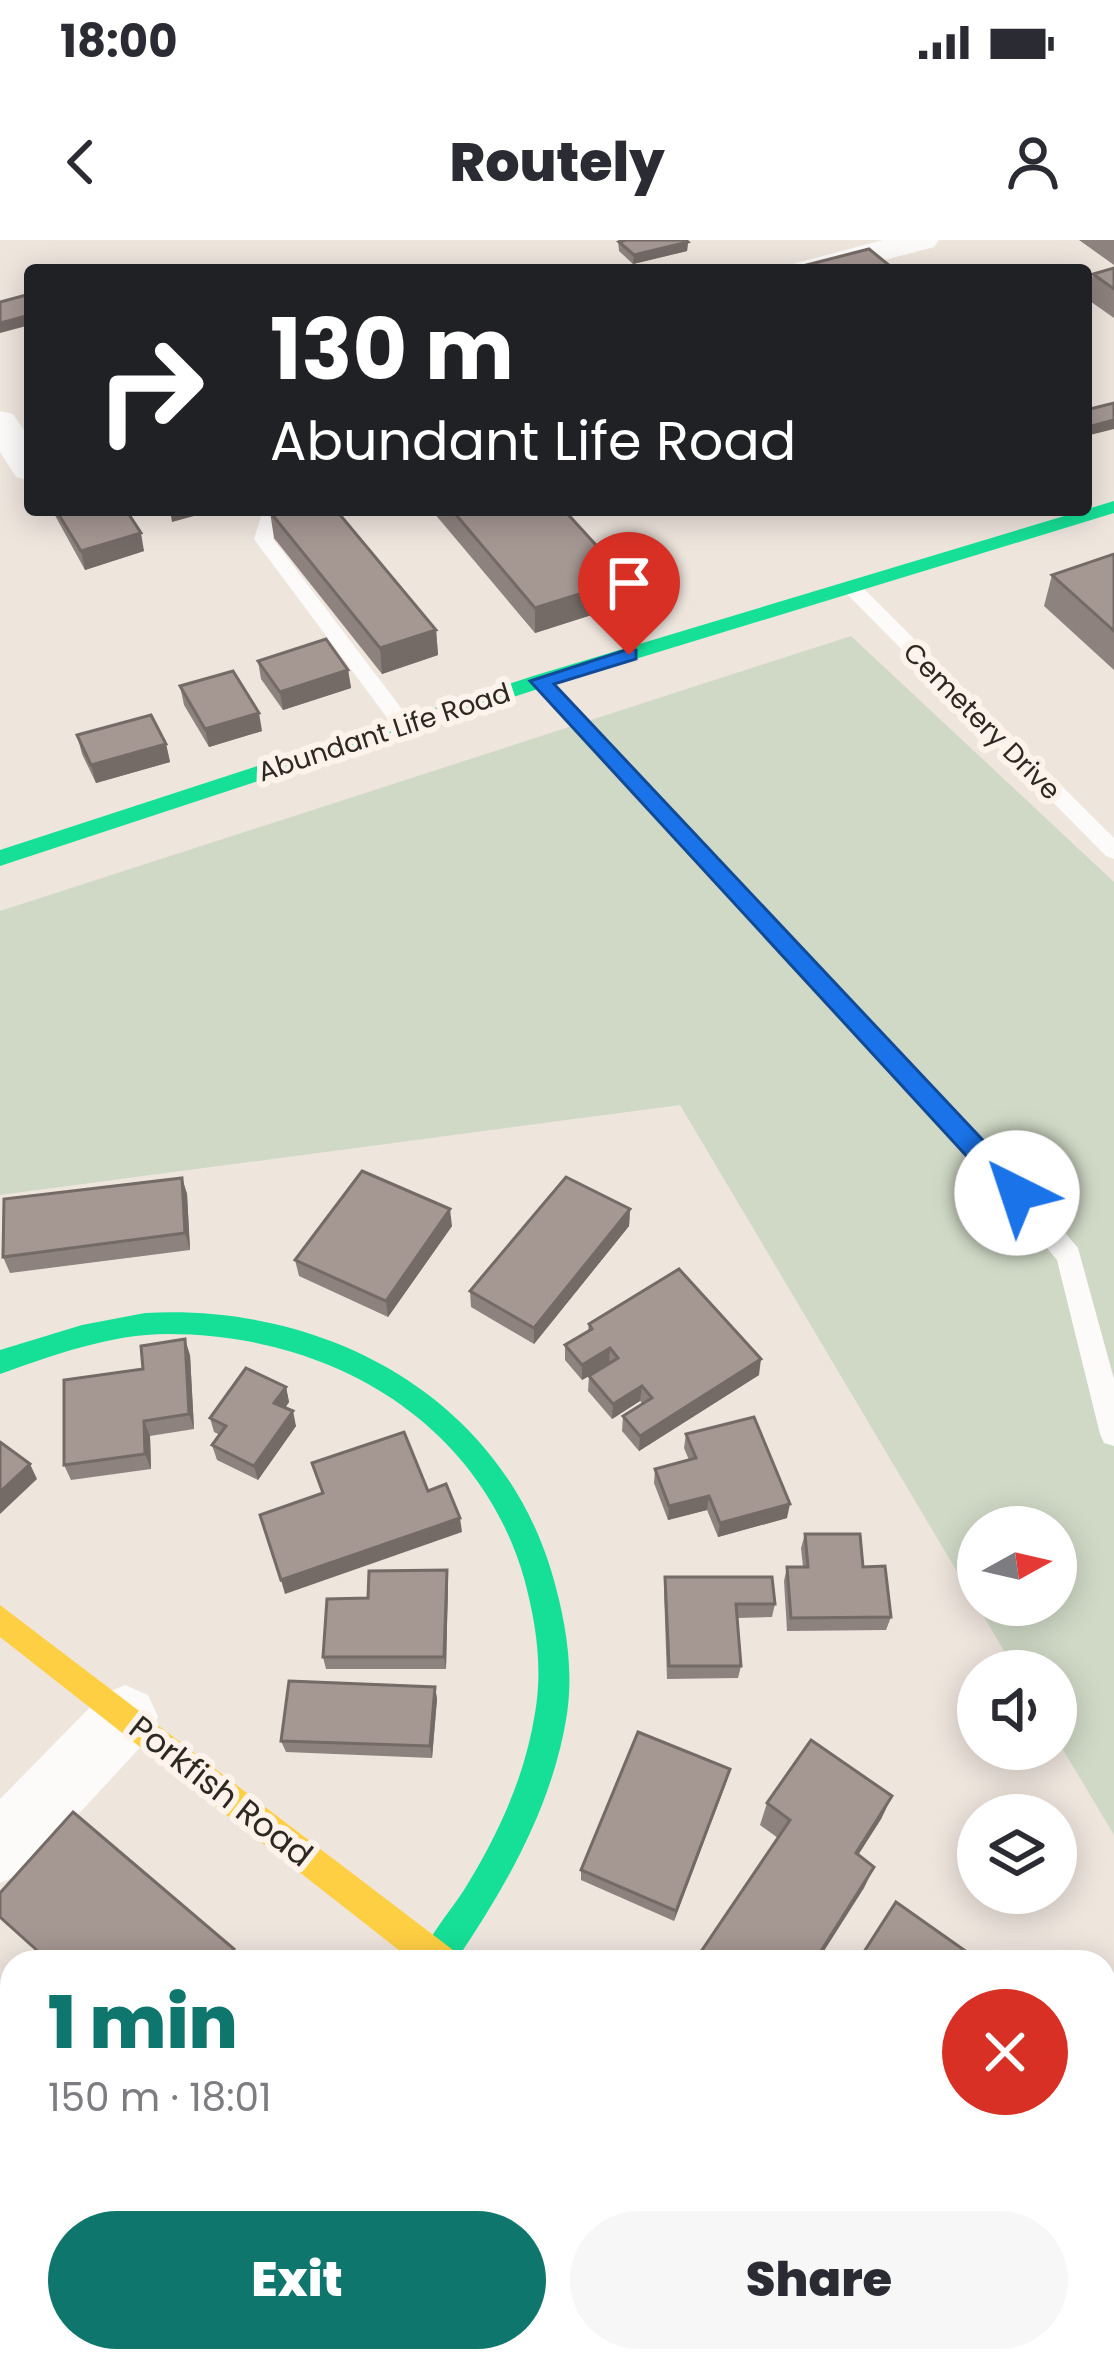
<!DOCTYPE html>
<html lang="en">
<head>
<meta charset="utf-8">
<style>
  body { margin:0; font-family:Poppins,sans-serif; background:#f7f7f7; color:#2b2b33; height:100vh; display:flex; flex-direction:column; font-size:45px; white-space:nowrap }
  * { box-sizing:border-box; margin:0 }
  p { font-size:39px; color:#7c7c81 }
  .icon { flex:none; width:66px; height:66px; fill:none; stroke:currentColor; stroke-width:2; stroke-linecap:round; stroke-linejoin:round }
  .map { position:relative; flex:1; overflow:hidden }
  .details { position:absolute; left:0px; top:1710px; width:1116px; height:423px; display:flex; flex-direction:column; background:#fff; border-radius:36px 36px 0 0; box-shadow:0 6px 30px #0003 }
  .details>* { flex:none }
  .hud { position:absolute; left:24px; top:24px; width:1068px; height:252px; border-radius:12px; box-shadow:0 6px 30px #0003; background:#202124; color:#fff; overflow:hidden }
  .needle { width:78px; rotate:82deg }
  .tools { position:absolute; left:957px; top:1266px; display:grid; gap:24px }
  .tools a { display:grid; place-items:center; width:120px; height:120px; border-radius:50%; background:#fff; box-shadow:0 6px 30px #0003; font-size:60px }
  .pin { position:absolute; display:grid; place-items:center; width:102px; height:102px; color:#fff; margin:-123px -51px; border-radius:50% 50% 50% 0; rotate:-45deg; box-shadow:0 0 12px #0007 }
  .pin .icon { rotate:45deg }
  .me { position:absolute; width:132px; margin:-66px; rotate:319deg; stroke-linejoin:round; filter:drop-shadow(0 0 9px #0008) }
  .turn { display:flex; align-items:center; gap:42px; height:252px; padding:0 48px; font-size:54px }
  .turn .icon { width:156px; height:156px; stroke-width:2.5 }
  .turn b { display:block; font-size:84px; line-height:102px }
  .round { display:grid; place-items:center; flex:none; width:126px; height:126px; border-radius:63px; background:#f7f7f7 }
  .headline { display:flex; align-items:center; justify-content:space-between; height:204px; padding:0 48px }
  h1 { font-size:72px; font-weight:800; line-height:90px; color:#0f766e }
  .action { display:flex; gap:24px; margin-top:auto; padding:24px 48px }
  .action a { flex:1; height:138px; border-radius:72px; background:#0f766e; color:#fff; font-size:48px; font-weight:800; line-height:138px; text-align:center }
  .action a+a { background:#f7f7f7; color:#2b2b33 }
  .status { display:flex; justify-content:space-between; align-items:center; height:84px; padding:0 60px; background:#fff; direction:ltr }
  .status svg { height:33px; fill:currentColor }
  header { display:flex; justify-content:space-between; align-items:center; height:156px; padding:0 48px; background:#fff; font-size:54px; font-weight:800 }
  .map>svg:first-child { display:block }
  .green { fill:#d0d9c6; fill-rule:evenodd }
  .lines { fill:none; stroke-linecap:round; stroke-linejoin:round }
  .lane { fill:#fcfbfa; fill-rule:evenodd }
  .street { fill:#fcfbfa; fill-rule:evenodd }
  .fast { fill:#16e098; fill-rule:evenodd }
  .slow { fill:#ffcf43; fill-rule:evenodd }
  .wall { fill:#8e827e }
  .shaded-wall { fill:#746a66 }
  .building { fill:#a59792; stroke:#746a66; stroke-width:3 }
  .route { fill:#1a73e8; stroke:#114b97; stroke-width:3 }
  .labels { text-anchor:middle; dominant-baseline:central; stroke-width:12; stroke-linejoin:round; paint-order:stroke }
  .far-street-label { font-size:27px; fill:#2e2822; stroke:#fdf3ea }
  .street-label { font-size:33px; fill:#2e2822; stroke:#fdf3ea }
</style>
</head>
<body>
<div class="status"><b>18:00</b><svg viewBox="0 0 49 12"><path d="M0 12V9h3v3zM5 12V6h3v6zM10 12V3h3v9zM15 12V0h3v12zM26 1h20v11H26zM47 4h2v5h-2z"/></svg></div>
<header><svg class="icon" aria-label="back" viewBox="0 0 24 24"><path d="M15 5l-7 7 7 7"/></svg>Routely<svg class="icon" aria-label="person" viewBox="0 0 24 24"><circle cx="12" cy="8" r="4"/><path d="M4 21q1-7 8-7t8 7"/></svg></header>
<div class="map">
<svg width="1114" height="2132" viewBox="0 0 1114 2132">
  <rect width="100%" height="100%" fill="#eee5dd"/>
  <path class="green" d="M 851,396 L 1114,642 L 1114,1595 L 1056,1498 L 1056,1431 L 1016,1431 L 680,865 L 0,955 L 0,671 ZM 978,1287 L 1056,1287 L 1056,1365 L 978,1365 Z"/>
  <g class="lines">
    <g class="lane">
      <path d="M 263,270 L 281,270 L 273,299 L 411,481 L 411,491 L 397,491 L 254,299 Z"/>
      <path d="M 852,342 L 859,344 L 1114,598 L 1114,619 L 1106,616 L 845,352 L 845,344 Z"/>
      <path d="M 540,435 L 547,436 L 999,915 L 1078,1008 L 1114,1139 L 1114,1206 L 1104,1203 L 1100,1194 L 1057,1020 L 981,929 L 533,446 L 533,436 Z"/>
    </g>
    <g class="street">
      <path d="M 883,0 L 939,0 L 934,7 L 847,30 L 791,30 L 796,23 Z"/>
      <path d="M 0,171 L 13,174 L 30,199 L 30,241 L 16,237 L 0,212 Z"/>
      <path d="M 125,1445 L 148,1455 L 158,1477 L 148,1499 L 24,1633 L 0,1643 L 0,1559 L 102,1455 Z"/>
      <path d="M 915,2122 L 915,2121 L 995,2122 L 991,2132 L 919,2132 Z"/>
    </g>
    <g class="fast">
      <path d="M 1114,261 L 1114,273 L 547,446 L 0,626 L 0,610 L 533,436 Z"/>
      <path d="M 145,1073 C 323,1063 497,1154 551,1330 C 565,1377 574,1426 567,1474 C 553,1565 506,1647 455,1722 L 420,1719 C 430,1694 449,1673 464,1650 C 498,1595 525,1537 535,1473 C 543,1428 536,1382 524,1338 C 478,1179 328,1094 168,1094 C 110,1094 54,1115 0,1134 L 0,1110 L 82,1085 Z"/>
    </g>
    <path class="slow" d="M 0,1365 L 453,1710 L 458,1722 L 414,1722 L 0,1397 Z"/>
  </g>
  <g class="wall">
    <path d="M 618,0 L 686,0 L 688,2 L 687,11 L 633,24 L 619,11 Z"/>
    <path d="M 1079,0 L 1114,0 L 1114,25 Z"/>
    <path d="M 1114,28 L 1114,78 L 1087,59 L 1093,34 Z"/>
    <path d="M 52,270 L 126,270 L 144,311 L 85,330 Z"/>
    <path d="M 434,270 L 564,270 L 627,339 L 626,364 L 535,393 L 434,273 Z"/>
    <path d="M 270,272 L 436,390 L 438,415 L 382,434 L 274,298 Z"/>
    <path d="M 1114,314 L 1114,430 L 1044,366 L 1052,335 Z"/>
    <path d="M 258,421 L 348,430 L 351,448 L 283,470 L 261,439 Z"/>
    <path d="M 180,446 L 262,491 L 209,507 L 184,465 Z"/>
    <path d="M 77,495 L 166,504 L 170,522 L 96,543 L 82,514 Z"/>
    <path d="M 182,938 L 187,954 L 190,1010 L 10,1033 L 3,1017 Z"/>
    <path d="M 630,969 L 629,986 L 534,1104 L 471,1067 L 470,1051 Z"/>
    <path d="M 452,986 L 388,1077 L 299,1036 L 295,1020 Z"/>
    <path d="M 589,1084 L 759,1135 L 639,1211 L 622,1191 L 623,1176 L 643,1164 L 640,1161 L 612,1179 L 588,1151 L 589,1136 L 582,1140 L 565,1120 L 565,1105 L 588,1091 Z"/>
    <path d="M 190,1115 L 194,1189 L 150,1196 L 151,1229 L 71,1240 L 64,1225 L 143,1129 Z"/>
    <path d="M 286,1147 L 289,1162 L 285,1168 L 296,1186 L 258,1240 L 217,1220 L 212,1205 L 220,1195 L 214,1192 L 210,1178 Z"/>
    <path d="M 686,1194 L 787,1278 L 718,1297 L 707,1270 L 668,1280 L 654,1243 L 655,1229 L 689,1220 L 684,1208 Z"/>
    <path d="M 805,1294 L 863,1327 L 891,1377 L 886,1390 L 787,1391 L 784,1341 L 787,1327 L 803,1327 L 801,1308 Z"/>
    <path d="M 447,1330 L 448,1343 L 446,1429 L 326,1429 L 323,1417 L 368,1358 Z"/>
    <path d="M 665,1337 L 775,1364 L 772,1377 L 737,1378 L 741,1426 L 738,1438 L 667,1439 L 664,1351 Z"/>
    <path d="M 435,1447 L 437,1459 L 432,1518 L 286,1512 L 281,1501 Z"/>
    <path d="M 727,1540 L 674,1681 L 581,1640 L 581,1630 Z"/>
    <path d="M 892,1556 L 881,1579 L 858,1615 L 864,1648 L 778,1598 L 760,1585 L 767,1563 Z"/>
  </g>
  <g class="shaded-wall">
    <path d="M 688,2 L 687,11 L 633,24 L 634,15 Z"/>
    <path d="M 30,75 L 30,85 L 0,93 L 0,83 Z"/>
    <path d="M 1114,180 L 1114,189 L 1086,196 L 1088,187 Z"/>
    <path d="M 170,270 L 216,270 L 172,282 Z"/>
    <path d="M 141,293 L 144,311 L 85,330 L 81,311 Z"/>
    <path d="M 627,339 L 626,364 L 535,393 L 535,368 Z"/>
    <path d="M 436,390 L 438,415 L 382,434 L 380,408 Z"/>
    <path d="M 348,430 L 351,448 L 283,470 L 280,452 Z"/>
    <path d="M 259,473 L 262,491 L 209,507 L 205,489 Z"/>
    <path d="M 166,504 L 170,522 L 96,543 L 91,525 Z"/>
    <path d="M 182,938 L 187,954 L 190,1010 L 185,993 Z"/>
    <path d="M 450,969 L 452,986 L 388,1077 L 386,1061 Z"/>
    <path d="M 630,969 L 629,986 L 534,1104 L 534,1088 Z"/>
    <path d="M 185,1099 L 190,1115 L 194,1189 L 189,1174 Z"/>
    <path d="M 610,1108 L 609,1124 L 582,1140 L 582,1125 Z"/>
    <path d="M 761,1119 L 759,1135 L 639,1211 L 640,1196 Z"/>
    <path d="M 642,1146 L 640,1161 L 612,1179 L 613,1164 Z"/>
    <path d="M 286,1147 L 289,1162 L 278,1178 L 274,1163 Z"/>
    <path d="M 293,1171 L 296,1186 L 258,1240 L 254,1226 Z"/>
    <path d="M 144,1181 L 150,1196 L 151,1229 L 145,1214 Z"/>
    <path d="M 30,1224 L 37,1239 L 0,1274 L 0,1252 Z"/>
    <path d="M 709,1256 L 707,1270 L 668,1280 L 669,1266 Z"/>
    <path d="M 790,1264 L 787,1278 L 718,1297 L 720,1283 Z"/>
    <path d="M 460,1278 L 462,1292 L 285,1354 L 281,1340 Z"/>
    <path d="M 447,1330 L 448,1343 L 446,1429 L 444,1417 Z"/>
    <path d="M 435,1447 L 437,1459 L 432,1518 L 430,1506 Z"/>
    <path d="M 730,1529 L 727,1540 L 674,1681 L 676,1671 Z"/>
    <path d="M 892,1556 L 881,1579 L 846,1634 L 856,1613 Z"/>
    <path d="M 874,1627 L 864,1648 L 817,1722 L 814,1722 Z"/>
    <path d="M 234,1709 L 242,1722 L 224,1722 Z"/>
    <path d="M 12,1979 L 12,2007 L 0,2022 L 0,1993 Z"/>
    <path d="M 61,2121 L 68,2121 L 79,2132 L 72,2132 Z"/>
  </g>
  <g class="building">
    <path d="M 626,0 L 686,0 L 688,2 L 634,15 L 619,2 Z"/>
    <path d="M 869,9 L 895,30 L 787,30 Z"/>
    <path d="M 1114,28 L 1114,49 L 1093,34 Z"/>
    <path d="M 30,54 L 30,75 L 0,83 L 0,62 Z"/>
    <path d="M 1114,163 L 1114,180 L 1088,187 L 1086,184 L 1086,170 Z"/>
    <path d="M 56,270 L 126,270 L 141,293 L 81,311 Z"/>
    <path d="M 278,270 L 336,270 L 436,390 L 380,408 L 270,272 Z"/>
    <path d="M 452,270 L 564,270 L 627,339 L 535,368 Z"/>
    <path d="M 1114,314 L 1114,391 L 1052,335 Z"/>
    <path d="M 326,399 L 348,430 L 280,452 L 258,421 Z"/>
    <path d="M 233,431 L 259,473 L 205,489 L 180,446 Z"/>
    <path d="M 151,475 L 166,504 L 91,525 L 77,495 Z"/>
    <path d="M 362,931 L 450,969 L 386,1061 L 295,1020 Z"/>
    <path d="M 566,937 L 630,969 L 534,1088 L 470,1051 Z"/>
    <path d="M 182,938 L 185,993 L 3,1017 L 4,959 Z"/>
    <path d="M 679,1029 L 761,1119 L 640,1196 L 623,1176 L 652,1158 L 642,1146 L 613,1164 L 589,1136 L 618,1118 L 610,1108 L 582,1125 L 565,1105 L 592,1089 L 589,1084 Z"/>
    <path d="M 185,1099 L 189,1174 L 144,1181 L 145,1214 L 64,1225 L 64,1140 L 143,1129 L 141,1106 Z"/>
    <path d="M 246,1128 L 286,1147 L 274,1163 L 293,1171 L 254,1226 L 212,1205 L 226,1186 L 210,1178 Z"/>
    <path d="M 754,1177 L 790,1264 L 720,1283 L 709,1256 L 669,1266 L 655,1229 L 696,1218 L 686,1194 Z"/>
    <path d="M 404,1192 L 428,1251 L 446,1244 L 460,1278 L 281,1340 L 260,1275 L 323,1253 L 312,1223 Z"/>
    <path d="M 0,1202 L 30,1224 L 0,1252 Z"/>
    <path d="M 805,1294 L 860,1294 L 863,1327 L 885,1326 L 891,1377 L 791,1378 L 787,1327 L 808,1327 Z"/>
    <path d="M 447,1330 L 444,1417 L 323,1417 L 327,1359 L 368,1358 L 369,1331 Z"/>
    <path d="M 665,1337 L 772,1337 L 775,1364 L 736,1364 L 741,1426 L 669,1426 Z"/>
    <path d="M 289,1441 L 435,1447 L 430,1506 L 281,1501 Z"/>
    <path d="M 638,1492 L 730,1529 L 676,1671 L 581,1630 Z"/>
    <path d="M 811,1500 L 892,1556 L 856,1613 L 874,1627 L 814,1722 L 694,1722 L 790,1580 L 767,1563 Z"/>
    <path d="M 73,1572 L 234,1709 L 224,1722 L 50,1722 L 0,1677 L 0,1653 Z"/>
    <path d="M 896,1662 L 981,1722 L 864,1722 L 860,1718 Z"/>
    <path d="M 1104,1791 L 1114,1798 L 1114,1856 L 1104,1875 Z"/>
    <path d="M 12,1807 L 12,1979 L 0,1993 L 0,1821 Z"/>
    <path d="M 1104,1906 L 1114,1913 L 1114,1971 L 1104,1990 Z"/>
    <path d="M 46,2121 L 61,2121 L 72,2132 L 38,2132 Z"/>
    <path d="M 432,2121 L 585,2121 L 578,2132 L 432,2132 L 427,2128 Z"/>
    <path d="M 627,2121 L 736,2121 L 748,2132 L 620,2132 Z"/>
  </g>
  <path class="route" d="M 629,409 L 636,410 L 636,419 L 554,444 L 1026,946 L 1030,953 L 1026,960 L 1007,960 L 530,441 Z"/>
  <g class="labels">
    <g class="far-street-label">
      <text transform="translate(982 481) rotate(45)">Cemetery Drive</text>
      <text transform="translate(384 492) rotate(-18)">Abundant Life Road</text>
    </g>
    <g class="street-label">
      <text transform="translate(221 1551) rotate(38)">Porkfish Road</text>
    </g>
  </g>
</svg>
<div class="tools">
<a><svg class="needle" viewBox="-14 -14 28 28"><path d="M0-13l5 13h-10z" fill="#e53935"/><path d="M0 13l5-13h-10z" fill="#7c7c81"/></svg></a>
<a><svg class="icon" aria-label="sound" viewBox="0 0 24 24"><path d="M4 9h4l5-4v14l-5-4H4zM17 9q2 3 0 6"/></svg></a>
<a><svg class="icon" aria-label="layers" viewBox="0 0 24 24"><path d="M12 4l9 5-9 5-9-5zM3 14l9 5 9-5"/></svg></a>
</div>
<div class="pin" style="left:629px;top:415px;background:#d93025"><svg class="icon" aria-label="arrive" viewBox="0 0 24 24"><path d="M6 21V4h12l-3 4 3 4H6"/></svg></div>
<svg class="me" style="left:1017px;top:953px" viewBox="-20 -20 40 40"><circle r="19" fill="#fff"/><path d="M0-13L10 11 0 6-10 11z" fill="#1a73e8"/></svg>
<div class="hud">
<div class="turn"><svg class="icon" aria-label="right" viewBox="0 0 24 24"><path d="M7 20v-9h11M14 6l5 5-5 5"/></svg><div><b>130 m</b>Abundant Life Road</div></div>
</div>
<section class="details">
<div class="headline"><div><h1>1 min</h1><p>150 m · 18:01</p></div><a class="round" style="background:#d93025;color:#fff"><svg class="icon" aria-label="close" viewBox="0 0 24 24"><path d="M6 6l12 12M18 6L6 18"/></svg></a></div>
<div class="action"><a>Exit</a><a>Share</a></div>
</section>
</div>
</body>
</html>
